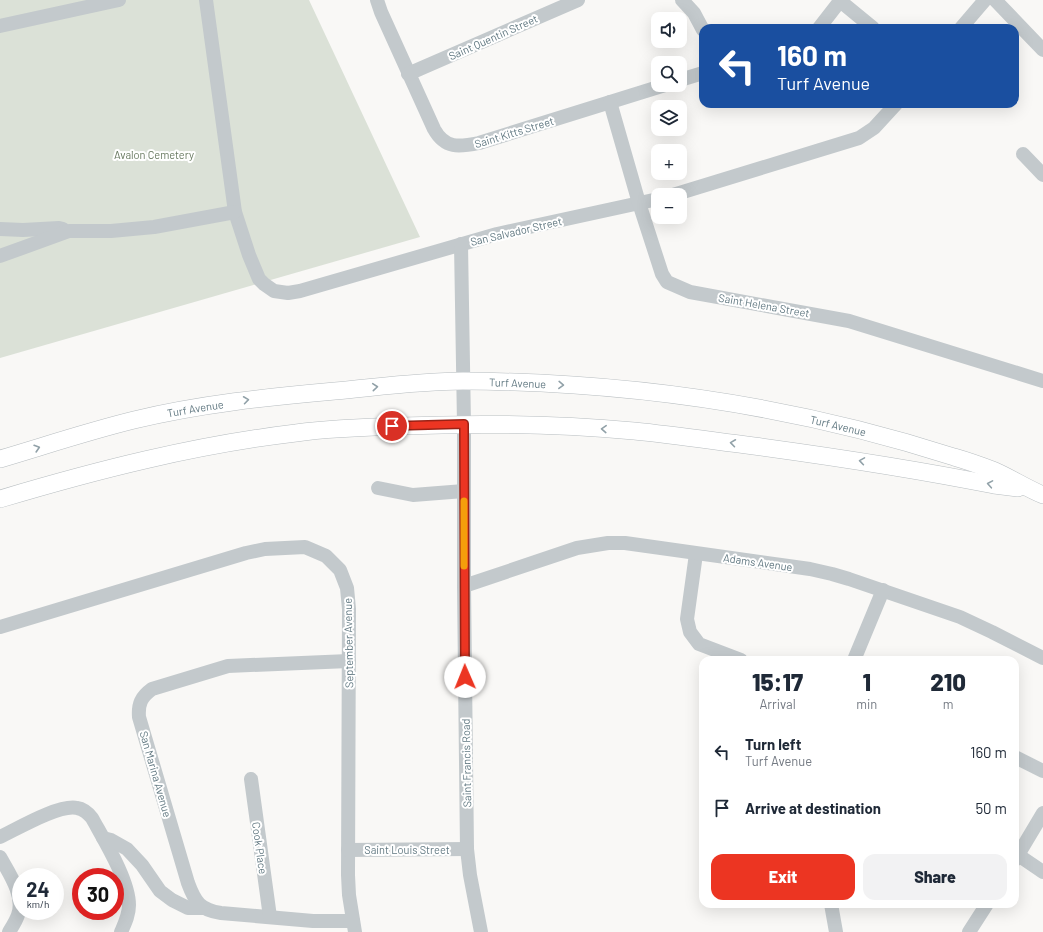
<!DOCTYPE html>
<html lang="en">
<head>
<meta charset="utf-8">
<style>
  body { margin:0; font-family:Barlow,sans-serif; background:#f2f2f3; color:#1f2937; height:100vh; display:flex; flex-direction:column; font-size:15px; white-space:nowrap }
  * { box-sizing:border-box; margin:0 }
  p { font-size:13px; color:#747a83 }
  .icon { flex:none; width:22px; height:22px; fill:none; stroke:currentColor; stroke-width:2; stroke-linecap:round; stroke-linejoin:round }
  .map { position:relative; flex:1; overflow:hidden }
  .side { position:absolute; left:699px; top:656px; width:320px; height:252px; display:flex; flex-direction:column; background:#fff; border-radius:12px; box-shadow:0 4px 16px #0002 }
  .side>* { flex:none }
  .top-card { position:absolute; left:699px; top:24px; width:320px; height:84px; border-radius:12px; box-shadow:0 4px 16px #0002; background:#1a4fa0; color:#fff; overflow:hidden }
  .fabs { position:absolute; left:651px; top:12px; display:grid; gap:8px }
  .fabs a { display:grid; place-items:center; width:36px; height:36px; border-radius:8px; background:#fff; box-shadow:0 4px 16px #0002; font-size:20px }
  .speed { position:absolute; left:12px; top:868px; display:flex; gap:8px; font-size:20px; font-weight:700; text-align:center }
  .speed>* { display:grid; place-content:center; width:52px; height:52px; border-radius:50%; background:#fff; box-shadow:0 4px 16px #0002; line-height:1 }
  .speed small { font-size:10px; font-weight:400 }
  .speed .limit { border:6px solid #d22; background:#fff; color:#111 }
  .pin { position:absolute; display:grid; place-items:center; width:34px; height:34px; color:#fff; margin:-17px; border:2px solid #fff; border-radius:50%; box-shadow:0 1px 4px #0007 }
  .me { position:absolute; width:44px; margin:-22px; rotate:359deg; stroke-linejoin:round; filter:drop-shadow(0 0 3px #0008) }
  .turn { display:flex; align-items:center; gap:14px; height:84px; padding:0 12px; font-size:18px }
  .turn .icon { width:52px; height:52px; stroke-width:2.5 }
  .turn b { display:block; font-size:28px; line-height:34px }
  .eta { display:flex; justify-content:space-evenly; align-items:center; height:68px; text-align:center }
  .eta b { font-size:24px; font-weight:800; line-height:28px }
  .action { display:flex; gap:8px; margin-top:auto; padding:8px 12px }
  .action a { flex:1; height:46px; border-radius:12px; background:#ec3522; color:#fff; font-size:16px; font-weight:800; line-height:46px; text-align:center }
  .action a+a { background:#f2f2f3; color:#1f2937 }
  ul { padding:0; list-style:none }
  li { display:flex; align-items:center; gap:12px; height:56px; padding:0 12px }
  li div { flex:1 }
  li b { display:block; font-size:15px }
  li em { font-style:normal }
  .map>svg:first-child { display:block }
  .green { fill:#dbe1d7 }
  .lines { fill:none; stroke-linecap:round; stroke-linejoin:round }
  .major-casing { stroke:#b7bdc0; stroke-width:18 }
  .minor { stroke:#c3c9cc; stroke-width:14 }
  .major { stroke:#fff; stroke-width:17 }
  .oneway { stroke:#91a1a8 }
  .route-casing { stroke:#992216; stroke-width:10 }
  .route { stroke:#ec3522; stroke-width:7 }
  .slow { stroke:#f59e0b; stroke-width:7 }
  .labels { text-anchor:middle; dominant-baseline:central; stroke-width:4; stroke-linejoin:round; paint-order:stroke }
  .street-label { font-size:11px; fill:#627982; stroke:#fff }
  .park-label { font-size:11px; fill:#697a61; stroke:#fff }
</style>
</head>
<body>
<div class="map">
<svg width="1043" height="932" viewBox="0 0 1043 932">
  <rect width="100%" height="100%" fill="#f9f8f6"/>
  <path class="green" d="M 0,0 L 309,0 L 420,237 L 0,358 Z"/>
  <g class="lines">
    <g class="major-casing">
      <g id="major">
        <path id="s1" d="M 0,459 C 44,446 89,431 134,420 C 200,404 268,397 335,391 C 378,387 421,381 463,381 C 629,382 796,406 954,457 C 968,461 982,466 995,471 C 1011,478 1026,488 1043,495"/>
        <path d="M 0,499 C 97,470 195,445 296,433 C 331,428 366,427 402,426 C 479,423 557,424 634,431 C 674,435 714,441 754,446 C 835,457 914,469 994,485 L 1018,488"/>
      </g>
    </g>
    <g class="minor">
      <path d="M 206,0 L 235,212 L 249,255 L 259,279 L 264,284 L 274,291 L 288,293 L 300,291 L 497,234 L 658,199"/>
      <path d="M 377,0 L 381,12 L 434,129 C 445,149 459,147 479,143 L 665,85"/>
      <path d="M 682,0 L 694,13 L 703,30"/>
      <path d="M 839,0 L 873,28"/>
      <path d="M 995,0 L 1043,50"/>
      <path d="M 0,26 L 119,0"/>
      <path d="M 819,28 L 840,1"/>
      <path d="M 961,28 L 985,0"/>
      <path d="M 408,74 L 578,0"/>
      <path d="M 680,80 L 703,73"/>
      <path d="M 610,102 L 639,203 L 662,274 L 667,282 L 690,292 L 849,321 L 1043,381"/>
      <path d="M 1023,154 L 1043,175"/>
      <path d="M 673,195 L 859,138 L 874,128 L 896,104"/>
      <path d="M 0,229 L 23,230 L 59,228 L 63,229"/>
      <path d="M 461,244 L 464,424 L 464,586 L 467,849 L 470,875 L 481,932"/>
      <path d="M 0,256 L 69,231 L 111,231 L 154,227 L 235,212"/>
      <path d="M 378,488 L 413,495 L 464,491"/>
      <path d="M 696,554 L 687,619 L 690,632 L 699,644 L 741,660"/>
      <path d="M 464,586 L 577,548 L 608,543 L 625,543 L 810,569 L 832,574 L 849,579 L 960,617 L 992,632 L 1043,658"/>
      <path d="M 0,627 L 246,553 L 265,549 L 305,547 L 326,556 L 340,570 L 347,588 L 349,609 L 348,875 L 349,895 L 355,932"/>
      <path d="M 854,660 L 883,590"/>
      <path d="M 349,661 L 228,666 L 152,689 C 141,697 138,704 139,717 L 188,883 C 195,902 200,910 221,913 L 313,921 L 353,921"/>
      <path d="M 1015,757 L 1043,771"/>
      <path d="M 251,779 L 270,917"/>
      <path d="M 0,837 C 17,829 59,804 77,808 C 84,809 88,813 92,818 C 104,840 129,880 129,905 C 129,915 125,923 121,932"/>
      <path d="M 103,838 L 111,840 L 127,849 L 142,865 L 160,891 L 172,900 L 188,908 L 203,908"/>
      <path d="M 348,850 L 467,849"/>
      <path d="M 1018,855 L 1043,872"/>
      <path d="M 0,857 C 9,873 25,896 18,915 C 16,921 12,927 9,932"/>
      <path d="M 1015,860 L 1043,813"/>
      <path d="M 831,904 L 836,932"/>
      <path d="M 969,932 L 987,904"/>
    </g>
    <use href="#major" class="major"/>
  </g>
  <defs><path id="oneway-chevron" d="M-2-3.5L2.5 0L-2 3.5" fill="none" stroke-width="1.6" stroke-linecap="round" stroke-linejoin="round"/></defs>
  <g class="oneway">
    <use href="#oneway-chevron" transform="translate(561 385) rotate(2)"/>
    <use href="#oneway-chevron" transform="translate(375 387) rotate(-5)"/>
    <use href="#oneway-chevron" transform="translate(246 400) rotate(-8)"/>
    <use href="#oneway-chevron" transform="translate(604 429) rotate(-177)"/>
    <use href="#oneway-chevron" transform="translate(733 443) rotate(-172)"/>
    <use href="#oneway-chevron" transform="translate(37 448) rotate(-17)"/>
    <use href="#oneway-chevron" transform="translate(862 461) rotate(-171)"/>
    <use href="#oneway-chevron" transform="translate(990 484) rotate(-170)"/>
  </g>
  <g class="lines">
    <g class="route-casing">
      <path id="route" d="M 392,426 L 464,424 L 465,677"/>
    </g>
    <use href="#route" class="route"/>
    <path class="slow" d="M 464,566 L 464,501"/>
  </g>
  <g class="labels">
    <g class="street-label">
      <text transform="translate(493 37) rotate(-24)">Saint Quentin Street</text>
      <text transform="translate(514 132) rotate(-17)">Saint Kitts Street</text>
      <text transform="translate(516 231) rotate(-13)">San Salvador Street</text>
      <text transform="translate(764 305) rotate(10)">Saint Helena Street</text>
      <text stroke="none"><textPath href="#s1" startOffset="526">Turf Avenue</textPath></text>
      <text stroke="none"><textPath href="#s1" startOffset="202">Turf Avenue</textPath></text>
      <text stroke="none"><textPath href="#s1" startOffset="850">Turf Avenue</textPath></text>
      <text transform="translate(758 562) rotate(8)">Adams Avenue</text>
      <text transform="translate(348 643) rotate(-91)">September Avenue</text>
      <text transform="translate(466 763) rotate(-91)">Saint Francis Road</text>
      <text transform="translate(156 774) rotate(74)">San Marina Avenue</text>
      <text transform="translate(260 848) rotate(82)">Cook Place</text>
      <text x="407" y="849">Saint Louis Street</text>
    </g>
    <g class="park-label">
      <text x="154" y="154">Avalon Cemetery</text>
    </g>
  </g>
</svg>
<div class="fabs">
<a><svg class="icon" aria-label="sound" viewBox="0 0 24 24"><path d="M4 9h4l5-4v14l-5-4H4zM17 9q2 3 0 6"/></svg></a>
<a><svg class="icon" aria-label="search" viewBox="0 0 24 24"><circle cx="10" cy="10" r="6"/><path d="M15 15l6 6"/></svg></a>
<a><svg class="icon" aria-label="layers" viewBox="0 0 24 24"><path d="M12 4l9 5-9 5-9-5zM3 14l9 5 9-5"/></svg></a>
<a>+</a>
<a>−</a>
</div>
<div class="speed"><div>24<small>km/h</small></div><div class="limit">30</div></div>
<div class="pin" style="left:392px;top:426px;background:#d93025"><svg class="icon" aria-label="arrive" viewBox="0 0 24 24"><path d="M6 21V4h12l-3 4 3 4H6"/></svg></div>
<svg class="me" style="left:465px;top:677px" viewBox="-20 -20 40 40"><circle r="19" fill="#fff"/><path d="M0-13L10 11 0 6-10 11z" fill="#ec3522"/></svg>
<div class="top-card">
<div class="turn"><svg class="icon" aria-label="left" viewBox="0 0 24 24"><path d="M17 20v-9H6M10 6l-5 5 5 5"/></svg><div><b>160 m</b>Turf Avenue</div></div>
</div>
<section class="side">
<div class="eta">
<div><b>15:17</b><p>Arrival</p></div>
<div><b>1</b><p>min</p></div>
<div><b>210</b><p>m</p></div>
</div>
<ul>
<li><svg class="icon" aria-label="left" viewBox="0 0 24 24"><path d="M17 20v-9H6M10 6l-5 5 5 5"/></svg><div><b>Turn left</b><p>Turf Avenue</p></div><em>160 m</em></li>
<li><svg class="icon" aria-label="arrive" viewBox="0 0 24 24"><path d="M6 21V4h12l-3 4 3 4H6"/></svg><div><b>Arrive at destination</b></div><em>50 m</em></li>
</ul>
<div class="action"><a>Exit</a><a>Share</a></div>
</section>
</div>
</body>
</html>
